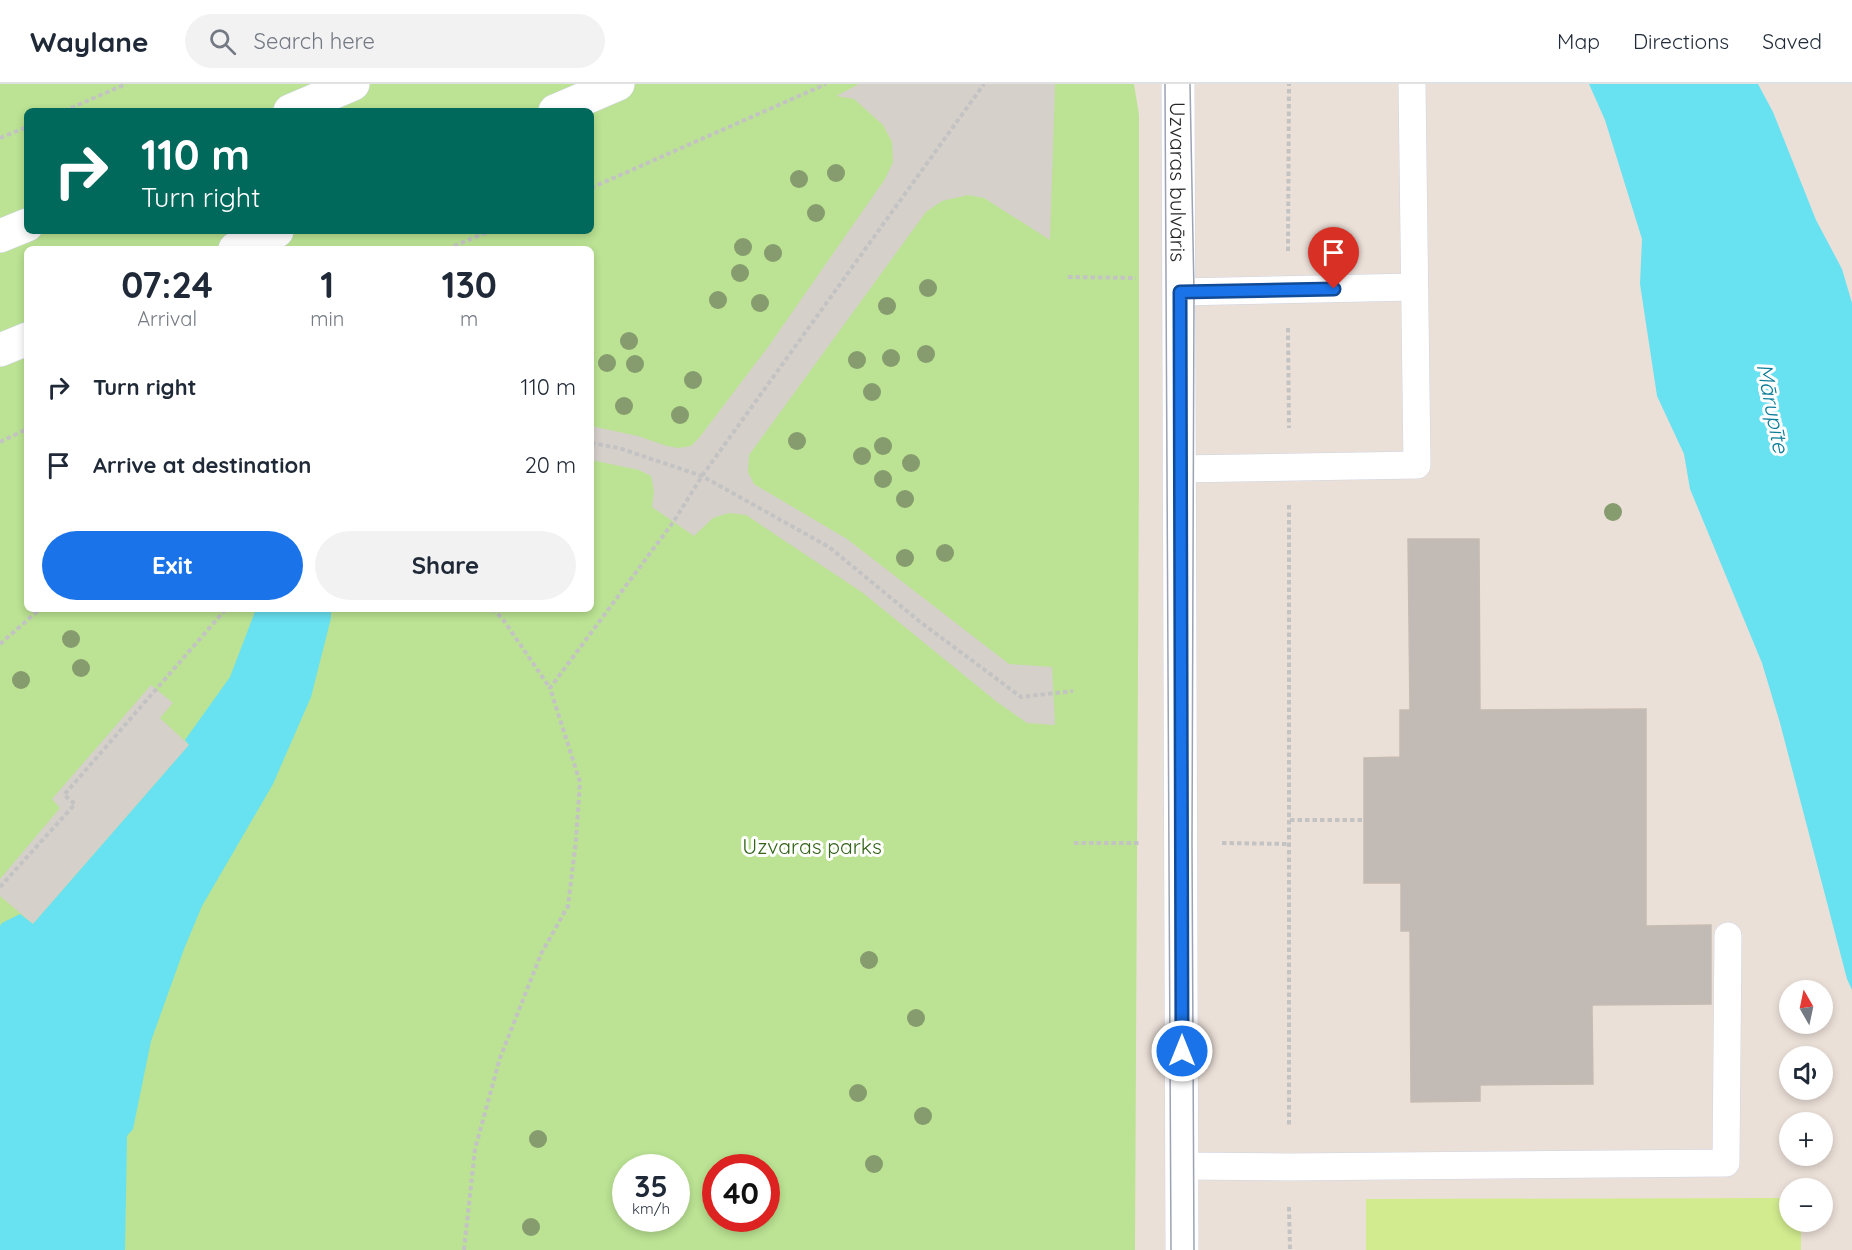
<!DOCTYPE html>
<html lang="en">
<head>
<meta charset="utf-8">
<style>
  body { margin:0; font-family:Quicksand,sans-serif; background:#f2f2f3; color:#1f2937; height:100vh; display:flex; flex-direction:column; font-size:22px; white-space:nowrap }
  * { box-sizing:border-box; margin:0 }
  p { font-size:20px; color:#747a83 }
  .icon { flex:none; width:33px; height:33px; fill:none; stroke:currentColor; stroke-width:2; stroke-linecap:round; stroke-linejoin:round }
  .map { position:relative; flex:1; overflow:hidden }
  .details { position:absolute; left:24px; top:162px; width:570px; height:366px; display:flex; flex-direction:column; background:#fff; border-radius:9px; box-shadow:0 3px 9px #0003 }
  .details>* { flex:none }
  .guide { position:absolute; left:24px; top:24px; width:570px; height:126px; border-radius:9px; box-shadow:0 3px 9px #0003; background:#00695c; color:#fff; overflow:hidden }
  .needle { width:39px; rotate:351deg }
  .tools { position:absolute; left:1779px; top:896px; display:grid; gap:12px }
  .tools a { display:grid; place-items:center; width:54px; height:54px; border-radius:50%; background:#fff; box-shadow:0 3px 9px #0003; font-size:30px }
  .speed { position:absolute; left:612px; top:1070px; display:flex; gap:12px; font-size:30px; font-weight:700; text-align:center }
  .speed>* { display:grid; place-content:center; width:78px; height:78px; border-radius:50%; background:#fff; box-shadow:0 3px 9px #0003; line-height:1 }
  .speed small { font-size:15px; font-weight:400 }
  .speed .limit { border:9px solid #d22; background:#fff; color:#111 }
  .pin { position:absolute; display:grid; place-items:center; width:51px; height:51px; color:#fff; margin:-62px -26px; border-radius:50% 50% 50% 0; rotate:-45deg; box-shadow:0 0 6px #0007 }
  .pin .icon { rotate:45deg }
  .me { position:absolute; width:66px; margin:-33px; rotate:0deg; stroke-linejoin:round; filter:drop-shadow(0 0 4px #0008) }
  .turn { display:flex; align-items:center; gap:21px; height:126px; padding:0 18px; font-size:27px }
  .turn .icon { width:78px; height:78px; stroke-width:2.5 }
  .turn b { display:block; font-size:42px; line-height:51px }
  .eta { display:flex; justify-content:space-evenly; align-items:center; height:102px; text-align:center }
  .eta b { font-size:36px; font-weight:700; line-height:42px }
  .cta { display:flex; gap:12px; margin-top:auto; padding:12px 18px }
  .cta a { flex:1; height:69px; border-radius:36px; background:#1a73e8; color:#fff; font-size:24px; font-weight:700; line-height:69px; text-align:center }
  .cta a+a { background:#f2f2f3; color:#1f2937 }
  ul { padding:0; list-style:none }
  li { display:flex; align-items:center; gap:18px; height:78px; padding:0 18px }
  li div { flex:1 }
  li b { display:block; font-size:22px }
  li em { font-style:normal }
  header { display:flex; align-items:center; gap:36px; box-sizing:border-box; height:84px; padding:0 30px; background:#fff; border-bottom:2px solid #e0e1e3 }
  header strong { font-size:28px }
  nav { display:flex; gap:33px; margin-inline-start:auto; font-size:21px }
  .search { width:420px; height:54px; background:#f2f2f3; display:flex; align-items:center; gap:15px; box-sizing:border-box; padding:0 21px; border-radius:33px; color:#747a83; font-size:22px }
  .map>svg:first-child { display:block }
  .green { fill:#bbe393; fill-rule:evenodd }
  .pitch { fill:#d2eb8e }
  .plaza { fill:#d6d0cb }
  .water { fill:#68e1f0 }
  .building { fill:#c2bab5; stroke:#c6bcb2; stroke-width:1.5 }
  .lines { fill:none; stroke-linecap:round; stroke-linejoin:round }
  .service-casing { stroke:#ced4e1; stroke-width:28 }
  .tertiary-casing { stroke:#ced4e1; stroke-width:34 }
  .path { stroke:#c3c3c3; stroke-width:4; stroke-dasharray:4.5 3; stroke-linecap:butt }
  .service { stroke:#fff; stroke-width:27 }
  .tertiary { stroke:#fff; stroke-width:33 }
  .tram { stroke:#9ba2b3; stroke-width:1.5 }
  .tree { fill:#869c6e }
  .route-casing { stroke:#114b97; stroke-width:15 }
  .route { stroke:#1a73e8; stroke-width:10 }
  .labels { text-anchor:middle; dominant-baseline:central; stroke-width:6; stroke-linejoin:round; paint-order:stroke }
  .street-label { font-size:21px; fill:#272727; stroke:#fff }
  .park-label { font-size:21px; fill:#336418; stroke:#fff }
  .water-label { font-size:22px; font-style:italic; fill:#0b7d98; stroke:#fff }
</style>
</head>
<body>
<header>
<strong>Waylane</strong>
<div class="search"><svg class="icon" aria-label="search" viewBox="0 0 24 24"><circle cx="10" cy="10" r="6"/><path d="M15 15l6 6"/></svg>Search here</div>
<nav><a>Map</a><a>Directions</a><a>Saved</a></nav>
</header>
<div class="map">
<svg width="1852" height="1166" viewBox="0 0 1852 1166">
  <rect width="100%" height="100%" fill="#ebe0d8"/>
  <path class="green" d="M 0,0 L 1134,0 L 1139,31 L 1139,386 L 1135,1166 L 0,1166 ZM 27,27 L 591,27 L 591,147 L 27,147 ZM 27,165 L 591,165 L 591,525 L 27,525 ZM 626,1083 L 676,1083 L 676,1134 L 626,1134 ZM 716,1083 L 766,1083 L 766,1134 L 716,1134 Z"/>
  <path class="pitch" d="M 1789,1114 L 1790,1137 L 1801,1137 L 1801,1166 L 1366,1166 L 1366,1115 Z"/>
  <g class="plaza">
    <path d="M 859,0 L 1055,0 L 1050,156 L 984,114 L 968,111 L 942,117 L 926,128 L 749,371 L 748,388 L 754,400 L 847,455 L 1009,580 L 1052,583 L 1055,641 L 1027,639 L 997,618 L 863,509 L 746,431 L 729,429 L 713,434 L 694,452 L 652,423 L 654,407 L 651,392 L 639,386 L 591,376 L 591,342 L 638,352 L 667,362 L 679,364 L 691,362 L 699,354 L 768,263 L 885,95 L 893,78 L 892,58 L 883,41 L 854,15 L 836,12 Z"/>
    <path d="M 151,601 L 173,619 L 160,634 L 189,661 L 33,840 L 0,812 L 0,795 L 60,724 L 52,715 Z"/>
  </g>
  <g class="water">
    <path d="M 1589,0 L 1758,0 L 1773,28 L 1816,136 L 1842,185 L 1852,219 L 1852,906 L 1847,895 L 1780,639 L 1762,579 L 1690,405 L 1684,370 L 1657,312 L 1640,200 L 1642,155 L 1605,36 Z"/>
    <path d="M 256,525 L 331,525 L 331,534 L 311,613 L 273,700 L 202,822 L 184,865 L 151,957 L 133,1045 L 127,1052 L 125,1166 L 0,1166 L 0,842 L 2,839 L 20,830 L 33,840 L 189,661 L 185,656 L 230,593 Z"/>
  </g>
  <path class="building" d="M 1408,455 L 1479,455 L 1480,626 L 1646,625 L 1646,842 L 1711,841 L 1711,920 L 1592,921 L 1593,1000 L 1480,1001 L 1480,1017 L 1411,1018 L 1410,847 L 1401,847 L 1401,799 L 1364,799 L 1364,674 L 1400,673 L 1400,626 L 1410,626 Z"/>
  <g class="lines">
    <g class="service-casing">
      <g id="service">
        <path d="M 1180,208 L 1414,203"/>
        <path d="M 1180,385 L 1417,381 L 1412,0"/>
        <path d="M 1182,1082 L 1289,1083 L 1726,1079 L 1728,852"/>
      </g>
    </g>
    <g class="tertiary-casing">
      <g id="tertiary">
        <path id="s1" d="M 1178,0 L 1182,1166"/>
        <path d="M 290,27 L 353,0"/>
        <path d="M 555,27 L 618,0"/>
        <path d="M 0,152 L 27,141"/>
        <path d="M 235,165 L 277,147"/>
        <path d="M 0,266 L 27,255"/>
      </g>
    </g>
    <g class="path">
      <path d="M 64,27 L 126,0"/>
      <path d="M 0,54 L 27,43"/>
      <path d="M 591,104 L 826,0"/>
      <path d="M 447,165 L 490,147"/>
      <path d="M 1288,167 L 1289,0"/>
      <path d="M 1068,193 L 1136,194"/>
      <path d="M 1288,244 L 1289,344"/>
      <path d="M 0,358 L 27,345"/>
      <path d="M 591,359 L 619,364 L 702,392 L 829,463 L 919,537 L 1021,613 L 1073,607"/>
      <path d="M 1289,421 L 1289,1043"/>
      <path d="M 492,525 L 502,534 L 550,604"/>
      <path d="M 0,560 L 40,525"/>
      <path d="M 1290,736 L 1364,736"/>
      <path d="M 1074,759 L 1139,759"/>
      <path d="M 1222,759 L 1290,760"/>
      <path d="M 0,803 L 75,720 L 64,711 L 226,525"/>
      <path d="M 1289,1123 L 1290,1166"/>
      <path d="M 464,1166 L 475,1065 L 500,974 L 541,870 L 568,822 L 576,756 L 580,698 L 550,604 L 674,437 L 702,392 L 984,0"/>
    </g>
    <use href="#service" class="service"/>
    <use href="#tertiary" class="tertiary"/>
    <g class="tram">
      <path d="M 1165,0 L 1171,1166"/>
      <path d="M 1190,0 L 1194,208 L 1192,759 L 1194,1166"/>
    </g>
  </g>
  <g class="tree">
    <circle cx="836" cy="89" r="9"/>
    <circle cx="799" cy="95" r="9"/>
    <circle cx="816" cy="129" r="9"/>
    <circle cx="743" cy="163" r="9"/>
    <circle cx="773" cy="169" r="9"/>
    <circle cx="740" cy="189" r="9"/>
    <circle cx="928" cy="204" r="9"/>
    <circle cx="718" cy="216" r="9"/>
    <circle cx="760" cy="219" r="9"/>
    <circle cx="887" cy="222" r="9"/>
    <circle cx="629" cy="257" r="9"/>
    <circle cx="926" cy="270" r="9"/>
    <circle cx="891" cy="274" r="9"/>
    <circle cx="857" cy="276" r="9"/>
    <circle cx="607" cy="279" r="9"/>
    <circle cx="635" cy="280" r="9"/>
    <circle cx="693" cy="296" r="9"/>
    <circle cx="872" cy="308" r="9"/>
    <circle cx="624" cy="322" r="9"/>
    <circle cx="680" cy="331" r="9"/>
    <circle cx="797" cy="357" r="9"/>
    <circle cx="883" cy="362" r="9"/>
    <circle cx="862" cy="372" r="9"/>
    <circle cx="911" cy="379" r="9"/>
    <circle cx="883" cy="395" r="9"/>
    <circle cx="905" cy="415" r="9"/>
    <circle cx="1613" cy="428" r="9"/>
    <circle cx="945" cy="469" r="9"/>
    <circle cx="905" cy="474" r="9"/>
    <circle cx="71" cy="555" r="9"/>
    <circle cx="81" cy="584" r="9"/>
    <circle cx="21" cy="596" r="9"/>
    <circle cx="869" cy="876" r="9"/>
    <circle cx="916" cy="934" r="9"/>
    <circle cx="858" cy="1009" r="9"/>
    <circle cx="923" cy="1032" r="9"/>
    <circle cx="538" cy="1055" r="9"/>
    <circle cx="874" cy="1080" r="9"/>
    <circle cx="531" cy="1143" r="9"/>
  </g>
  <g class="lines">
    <g class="route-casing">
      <path id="route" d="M 1182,967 L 1180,208 L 1334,205"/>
    </g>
    <use href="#route" class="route"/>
  </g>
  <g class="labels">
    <g class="street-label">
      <text stroke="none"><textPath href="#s1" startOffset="98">Uzvaras bulvāris</textPath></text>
    </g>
    <g class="park-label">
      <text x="812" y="762">Uzvaras parks</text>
    </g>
    <g class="water-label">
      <text transform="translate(1773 324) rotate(79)">Mārupīte</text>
    </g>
  </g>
</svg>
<div class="tools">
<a><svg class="needle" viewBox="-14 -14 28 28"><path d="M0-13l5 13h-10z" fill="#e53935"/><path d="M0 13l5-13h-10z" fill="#747a83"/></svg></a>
<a><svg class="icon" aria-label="sound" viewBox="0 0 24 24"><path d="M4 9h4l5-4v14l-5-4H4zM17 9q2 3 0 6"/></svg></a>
<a>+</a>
<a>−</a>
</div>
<div class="speed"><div>35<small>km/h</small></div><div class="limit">40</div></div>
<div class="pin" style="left:1334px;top:205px;background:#d93025"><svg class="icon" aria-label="arrive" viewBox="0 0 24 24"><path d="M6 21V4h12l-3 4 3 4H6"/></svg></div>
<svg class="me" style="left:1182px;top:967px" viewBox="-20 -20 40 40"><circle r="17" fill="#1a73e8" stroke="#fff" stroke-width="3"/><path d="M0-11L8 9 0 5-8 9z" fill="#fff"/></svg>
<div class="guide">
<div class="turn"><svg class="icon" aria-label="right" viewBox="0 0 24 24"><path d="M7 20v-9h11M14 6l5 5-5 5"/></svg><div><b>110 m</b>Turn right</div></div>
</div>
<section class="details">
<div class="eta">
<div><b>07:24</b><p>Arrival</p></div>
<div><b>1</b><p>min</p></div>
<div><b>130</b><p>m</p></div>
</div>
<ul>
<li><svg class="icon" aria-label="right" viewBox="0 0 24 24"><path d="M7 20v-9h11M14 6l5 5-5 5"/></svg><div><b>Turn right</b></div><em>110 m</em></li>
<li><svg class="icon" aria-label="arrive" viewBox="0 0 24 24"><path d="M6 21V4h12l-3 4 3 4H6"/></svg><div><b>Arrive at destination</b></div><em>20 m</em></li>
</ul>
<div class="cta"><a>Exit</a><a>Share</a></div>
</section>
</div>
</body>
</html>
